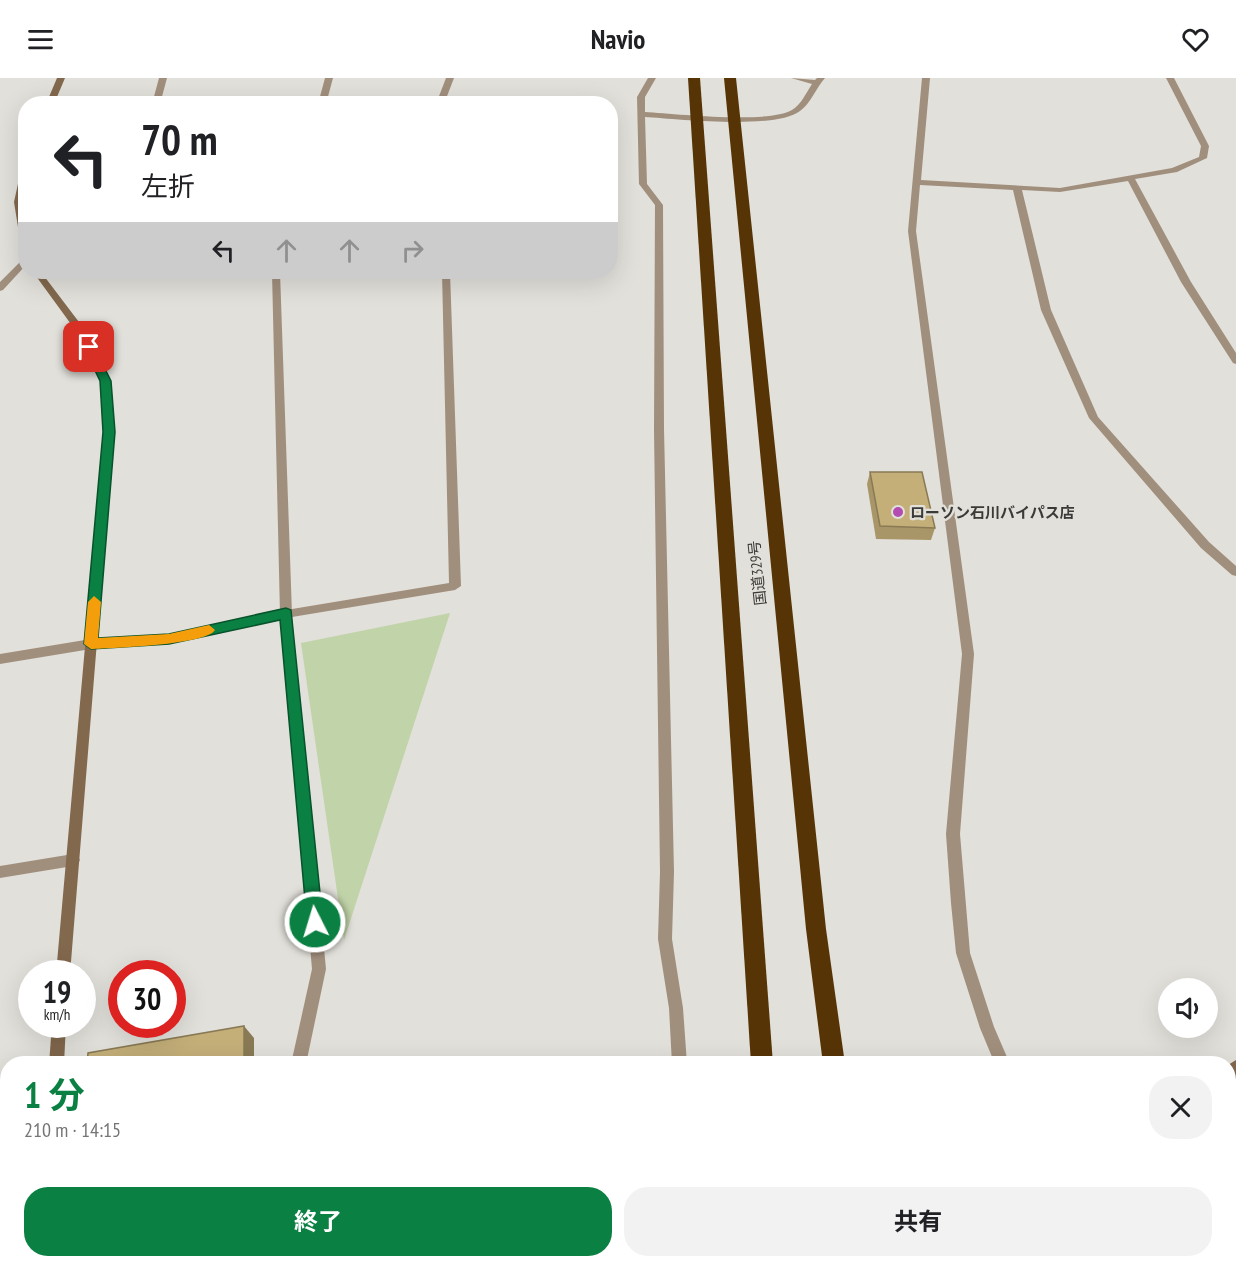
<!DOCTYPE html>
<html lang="ja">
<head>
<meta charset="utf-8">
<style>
  body { margin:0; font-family:"PT Sans Narrow","Noto Sans JP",sans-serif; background:#f2f2f2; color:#202124; height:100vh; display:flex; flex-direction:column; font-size:22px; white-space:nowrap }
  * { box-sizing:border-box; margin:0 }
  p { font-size:20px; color:#757577 }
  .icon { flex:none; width:33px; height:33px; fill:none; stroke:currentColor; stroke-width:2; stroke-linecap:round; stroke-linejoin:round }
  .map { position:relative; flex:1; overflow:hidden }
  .sheet { position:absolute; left:0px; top:978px; width:1236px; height:212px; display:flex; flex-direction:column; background:#fff; border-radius:24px 24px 0 0; box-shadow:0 6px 24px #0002 }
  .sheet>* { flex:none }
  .top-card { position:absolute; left:18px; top:18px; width:600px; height:183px; border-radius:24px; box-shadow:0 6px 24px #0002; background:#fff; color:#202124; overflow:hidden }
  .controls { position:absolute; left:1158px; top:900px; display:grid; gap:12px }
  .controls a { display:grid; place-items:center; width:60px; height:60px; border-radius:50%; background:#fff; box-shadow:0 6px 24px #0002; font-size:30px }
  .speed { position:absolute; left:18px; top:882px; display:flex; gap:12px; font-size:30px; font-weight:700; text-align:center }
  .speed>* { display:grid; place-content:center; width:78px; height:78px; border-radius:50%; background:#fff; box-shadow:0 6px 24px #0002; line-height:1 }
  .speed small { font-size:15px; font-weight:400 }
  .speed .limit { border:9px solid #d22; background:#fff; color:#111 }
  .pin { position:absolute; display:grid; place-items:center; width:51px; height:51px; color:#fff; margin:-26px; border-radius:12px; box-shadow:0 3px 9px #0006 }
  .me { position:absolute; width:66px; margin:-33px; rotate:355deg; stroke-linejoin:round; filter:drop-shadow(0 0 4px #0008) }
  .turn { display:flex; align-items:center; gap:21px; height:126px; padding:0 24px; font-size:27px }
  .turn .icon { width:78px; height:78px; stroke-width:2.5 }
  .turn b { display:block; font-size:42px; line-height:51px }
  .lanes { display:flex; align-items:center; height:57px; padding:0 24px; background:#0003; justify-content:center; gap:30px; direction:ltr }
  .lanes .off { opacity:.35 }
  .round { display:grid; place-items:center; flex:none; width:63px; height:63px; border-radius:24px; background:#f2f2f2 }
  .headline { display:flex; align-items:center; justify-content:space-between; height:102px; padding:0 24px }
  h1 { font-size:36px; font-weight:700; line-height:45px; color:#0b8043 }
  .cta { display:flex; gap:12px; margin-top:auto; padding:12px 24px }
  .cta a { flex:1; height:69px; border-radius:24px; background:#0b8043; color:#fff; font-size:24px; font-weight:700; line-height:69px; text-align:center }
  .cta a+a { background:#f2f2f2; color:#202124 }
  header { display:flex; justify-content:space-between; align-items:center; height:78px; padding:0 24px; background:#fff; font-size:27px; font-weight:700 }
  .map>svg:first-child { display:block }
  .green { fill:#c1d3a8 }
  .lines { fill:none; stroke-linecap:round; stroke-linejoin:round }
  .lane { fill:#a18f7d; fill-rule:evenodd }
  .street { fill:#a18f7d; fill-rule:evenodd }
  .secondary { fill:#82684d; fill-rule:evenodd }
  .highway { fill:#573406; fill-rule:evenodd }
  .wall { fill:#a99668 }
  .shaded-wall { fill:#897a55 }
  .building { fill:#c4af79; stroke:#897a55; stroke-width:1.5 }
  .route { fill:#0b8043; stroke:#07532c; stroke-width:1.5 }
  .slow { fill:#f59e0b }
  .poi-dot { fill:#b24cb0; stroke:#e2e0da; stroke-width:2 }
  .labels { text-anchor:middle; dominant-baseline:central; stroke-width:4.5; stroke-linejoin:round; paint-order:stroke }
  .poi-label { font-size:15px; font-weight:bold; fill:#3b3a38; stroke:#e2e0da; text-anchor:start }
  .street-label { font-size:15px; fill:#3b3a38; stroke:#e2e0da }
</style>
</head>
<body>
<header><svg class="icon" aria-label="menu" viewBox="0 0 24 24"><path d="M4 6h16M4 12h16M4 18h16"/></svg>Navio<svg class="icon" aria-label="heart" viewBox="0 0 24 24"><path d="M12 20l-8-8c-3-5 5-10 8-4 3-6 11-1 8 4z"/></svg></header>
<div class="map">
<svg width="1236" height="1189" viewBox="0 0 1236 1189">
  <rect width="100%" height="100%" fill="#e2e0da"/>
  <path class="green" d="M 450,535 L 344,862 L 301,565 Z"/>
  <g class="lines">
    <g class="lane">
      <path d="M 272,194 L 280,194 L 292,536 L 286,540 L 280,536 Z"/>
      <path d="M 73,776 L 78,778 L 80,782 L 78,786 L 73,788 L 0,800 L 0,788 Z"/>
    </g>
    <g class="street">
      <path d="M 159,0 L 167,0 L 160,26 L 152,26 Z"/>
      <path d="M 325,0 L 333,0 L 326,26 L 318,26 Z"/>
      <path d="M 446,0 L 454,0 L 444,26 L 436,26 Z"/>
      <path d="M 648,0 L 656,0 L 645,19 L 645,34 C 677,36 767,46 792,32 C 801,27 806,15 812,6 L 791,0 L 815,2 L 817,0 L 825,0 C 816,10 811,25 800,33 C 775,52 678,41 645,39 L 647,106 L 663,127 L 664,351 L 674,794 L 672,861 L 683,930 L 687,986 L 672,986 L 669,930 L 658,861 L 660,794 L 654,351 L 655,127 L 639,106 L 637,19 Z"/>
      <path d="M 922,0 L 930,0 L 921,102 L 1060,110 L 1172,90 L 1199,79 L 1201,68 L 1166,0 L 1174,0 L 1209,68 L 1207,80 L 1177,94 L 1135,101 L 1191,204 L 1236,275 L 1236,286 L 1233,285 L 1181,204 L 1128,103 L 1060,114 L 1022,112 L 1051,232 L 1098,339 L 1209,464 L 1236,488 L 1236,498 L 1232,497 L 1201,470 L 1089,340 L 1041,232 L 1013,112 L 920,107 L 916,153 L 974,576 L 960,756 L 970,875 L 994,949 L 1010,986 L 995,986 L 980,950 L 956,875 L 951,825 L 946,756 L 962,576 L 908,153 Z"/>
      <path d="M 26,178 L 26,187 L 3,212 L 0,213 L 0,204 Z"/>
      <path d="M 442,194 L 450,194 L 461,508 L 455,512 L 292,539 L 326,891 L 306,986 L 291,986 L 312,891 L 281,542 L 169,566 L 91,571 L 0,586 L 0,576 L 91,561 L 169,556 L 286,532 L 449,505 Z"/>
      <path d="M 246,1182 L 262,1182 L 260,1189 L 244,1189 Z"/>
      <path d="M 685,1182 L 701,1182 L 702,1189 L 686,1189 Z"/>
      <path d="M 1121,1182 L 1139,1182 L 1142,1189 L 1124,1189 Z"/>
    </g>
    <g class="secondary">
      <path d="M 57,0 L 65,0 L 54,26 L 46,26 Z"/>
      <path d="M 23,83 L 26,83 L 26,108 L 22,124 L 26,144 L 26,177 L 22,174 L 14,124 Z"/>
      <path d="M 33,194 L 41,194 L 85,252 L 111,303 L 114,354 L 70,896 L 56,896 L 104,354 L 101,303 L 76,253 Z"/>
      <path d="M 52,946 L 66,946 L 64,986 L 49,986 Z"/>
      <path d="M 1236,982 L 1236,1001 L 1228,1006 L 1228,987 Z"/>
      <rect x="31" y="1182" width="16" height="7"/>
      <path d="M 1143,1182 L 1159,1182 L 1157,1189 L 1141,1189 Z"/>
    </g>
    <g class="highway">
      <path d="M 688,0 L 700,0 L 773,986 L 751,986 Z"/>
      <path d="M 724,0 L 736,0 L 826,851 L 845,986 L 823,986 L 806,851 Z"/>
      <rect x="770" y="1182" width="24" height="7"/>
      <path d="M 847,1182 L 871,1182 L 872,1189 L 848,1189 Z"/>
    </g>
  </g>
  <path class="wall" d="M 870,394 L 935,450 L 931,462 L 876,461 L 867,406 Z"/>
  <g class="shaded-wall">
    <path d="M 244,948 L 254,960 L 254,986 L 244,986 Z"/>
    <rect x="179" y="1182" width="13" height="7"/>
  </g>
  <g class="building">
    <path d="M 870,394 L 922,394 L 935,450 L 880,448 Z"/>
    <path d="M 244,948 L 244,986 L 87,986 L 88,975 Z"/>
    <path d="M 94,1182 L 179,1182 L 179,1189 L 93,1189 Z"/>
  </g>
  <path class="route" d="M 89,266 L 94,269 L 111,303 L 115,354 L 98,560 L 169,556 L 286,530 L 291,532 L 323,844 L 320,849 L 315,851 L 309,849 L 307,844 L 280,542 L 169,566 L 91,571 L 84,566 L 103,354 L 100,303 L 84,269 Z"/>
  <path class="slow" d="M 94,518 L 101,524 L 98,560 L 169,556 L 209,547 L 215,552 C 206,567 112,570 91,571 L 84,566 L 88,524 Z"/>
  <circle class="poi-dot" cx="898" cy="434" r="6"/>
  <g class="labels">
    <g class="poi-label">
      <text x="910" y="434">ローソン石川バイパス店</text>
    </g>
    <g class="street-label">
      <text transform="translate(757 495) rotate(-96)">国道329号</text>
    </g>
  </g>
</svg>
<div class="controls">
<a><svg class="icon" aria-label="sound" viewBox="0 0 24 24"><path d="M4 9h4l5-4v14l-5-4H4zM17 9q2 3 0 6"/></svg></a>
</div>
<div class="speed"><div>19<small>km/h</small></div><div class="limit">30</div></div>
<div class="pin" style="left:89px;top:269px;background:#d93025"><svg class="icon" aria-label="arrive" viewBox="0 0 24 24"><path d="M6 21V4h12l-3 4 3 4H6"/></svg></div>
<svg class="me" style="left:315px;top:844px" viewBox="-20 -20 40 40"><circle r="17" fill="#0b8043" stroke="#fff" stroke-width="3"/><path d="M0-11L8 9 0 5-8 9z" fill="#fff"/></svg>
<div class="top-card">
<div class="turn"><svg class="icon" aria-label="left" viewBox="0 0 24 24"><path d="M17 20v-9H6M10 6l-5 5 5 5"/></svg><div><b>70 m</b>左折</div></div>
<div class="lanes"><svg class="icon" aria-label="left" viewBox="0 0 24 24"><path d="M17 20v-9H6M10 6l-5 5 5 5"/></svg><svg class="icon off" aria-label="ahead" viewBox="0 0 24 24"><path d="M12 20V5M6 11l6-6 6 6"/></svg><svg class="icon off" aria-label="ahead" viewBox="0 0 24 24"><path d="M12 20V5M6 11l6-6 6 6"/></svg><svg class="icon off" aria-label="right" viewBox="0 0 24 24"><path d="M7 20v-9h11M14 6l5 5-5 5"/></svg></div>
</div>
<section class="sheet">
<div class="headline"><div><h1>1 分</h1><p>210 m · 14:15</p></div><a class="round"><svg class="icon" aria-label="close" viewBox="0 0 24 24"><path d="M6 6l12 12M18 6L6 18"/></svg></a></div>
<div class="cta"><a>終了</a><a>共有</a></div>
</section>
</div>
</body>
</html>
